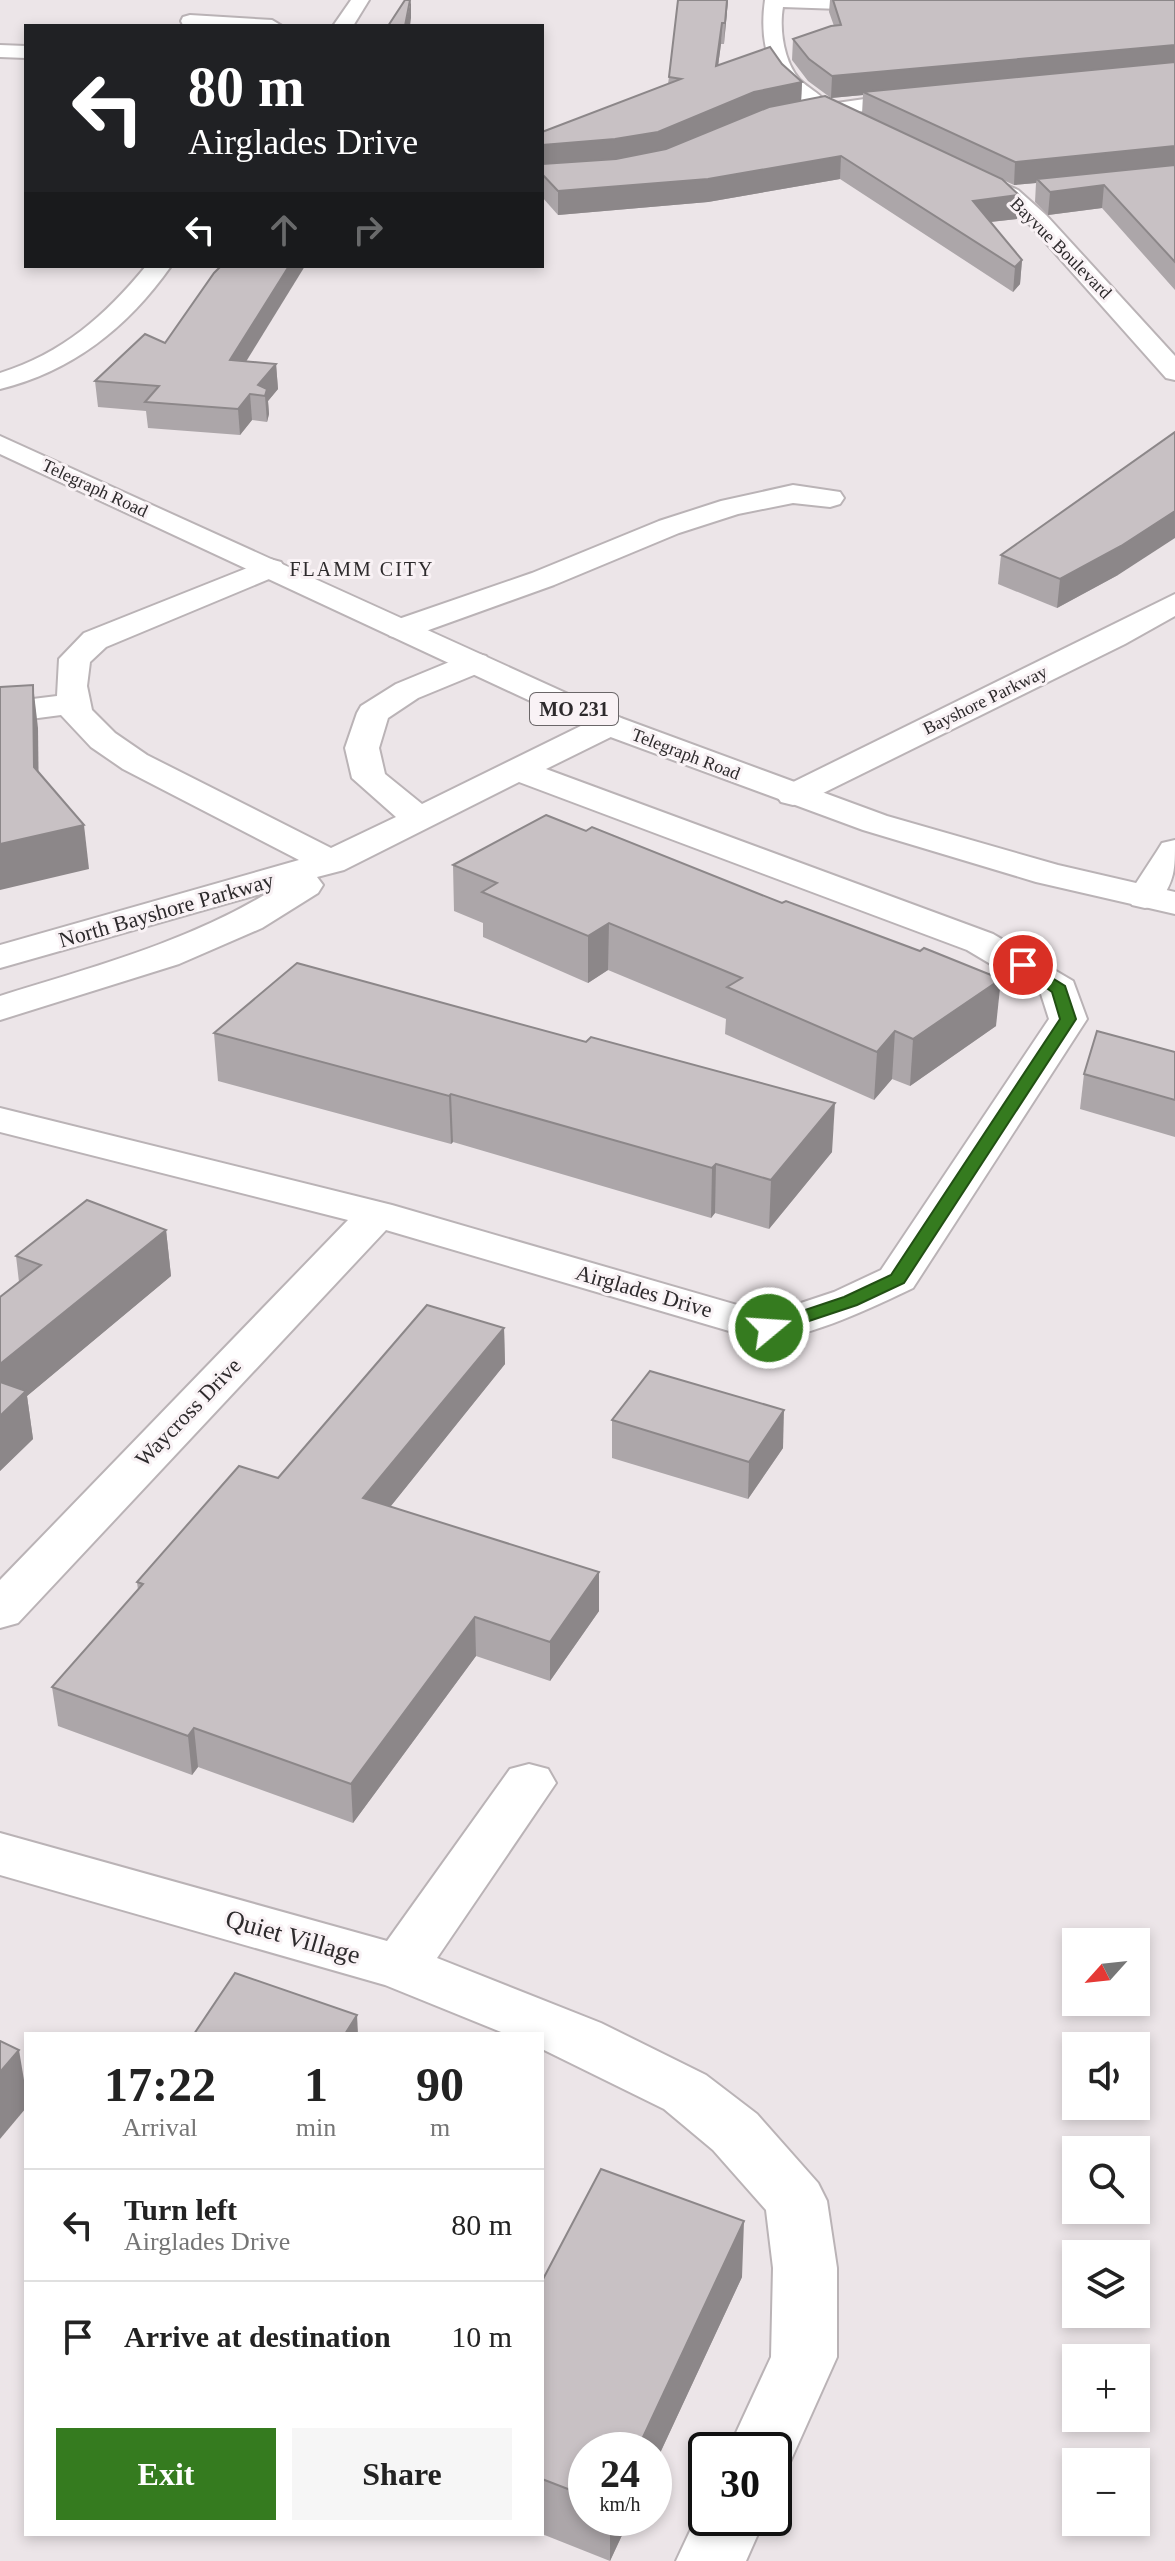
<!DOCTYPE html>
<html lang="en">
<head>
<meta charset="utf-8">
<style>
  body { margin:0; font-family:"Times New Roman",serif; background:#f6f6f6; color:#222; height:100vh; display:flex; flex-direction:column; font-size:30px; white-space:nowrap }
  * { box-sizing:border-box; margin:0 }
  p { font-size:26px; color:#767676 }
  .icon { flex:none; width:44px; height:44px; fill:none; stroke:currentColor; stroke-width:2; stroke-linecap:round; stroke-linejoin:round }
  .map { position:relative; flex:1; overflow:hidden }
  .side { position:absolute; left:24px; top:2032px; width:520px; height:504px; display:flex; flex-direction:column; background:#fff; border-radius:0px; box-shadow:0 4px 12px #0003 }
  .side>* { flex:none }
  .top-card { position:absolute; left:24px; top:24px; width:520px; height:244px; border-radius:0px; box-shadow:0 4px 12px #0003; background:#202124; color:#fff; overflow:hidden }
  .needle { width:52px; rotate:243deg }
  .fabs { position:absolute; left:1062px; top:1928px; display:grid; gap:16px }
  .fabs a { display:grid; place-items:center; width:88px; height:88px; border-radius:0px; background:#fff; box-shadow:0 4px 12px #0003; font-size:40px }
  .speed { position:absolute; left:568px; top:2432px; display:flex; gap:16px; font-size:40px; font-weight:700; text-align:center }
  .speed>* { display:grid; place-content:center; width:104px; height:104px; border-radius:50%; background:#fff; box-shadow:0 4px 12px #0003; line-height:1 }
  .speed small { font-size:20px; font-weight:400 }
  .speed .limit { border:4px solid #111; border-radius:12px; background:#fff; color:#111 }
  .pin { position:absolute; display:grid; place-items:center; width:68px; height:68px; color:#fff; margin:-34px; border:4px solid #fff; border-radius:50%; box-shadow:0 2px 8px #0007 }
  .me { position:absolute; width:88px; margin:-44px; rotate:72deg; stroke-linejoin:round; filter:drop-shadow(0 0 6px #0008) }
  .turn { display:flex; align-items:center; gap:28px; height:168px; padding:0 32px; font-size:36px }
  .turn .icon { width:104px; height:104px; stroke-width:2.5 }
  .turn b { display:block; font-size:56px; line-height:68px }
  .lanes { display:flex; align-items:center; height:76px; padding:0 32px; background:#0003; justify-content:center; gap:40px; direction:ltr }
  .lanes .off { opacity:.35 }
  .eta { display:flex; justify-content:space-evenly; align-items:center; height:136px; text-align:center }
  .eta b { font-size:48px; font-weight:700; line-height:56px }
  .primary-button { display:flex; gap:16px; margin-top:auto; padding:16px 32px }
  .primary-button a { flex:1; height:92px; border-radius:0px; background:#357b1f; color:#fff; font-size:32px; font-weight:700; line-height:92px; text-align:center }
  .primary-button a+a { background:#f6f6f6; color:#222 }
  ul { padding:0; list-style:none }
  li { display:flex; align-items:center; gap:24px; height:112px; padding:0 32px; border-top:2px solid #e0e0e0 }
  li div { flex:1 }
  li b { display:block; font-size:30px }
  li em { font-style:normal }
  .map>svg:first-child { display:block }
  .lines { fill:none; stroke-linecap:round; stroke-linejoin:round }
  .minor-casing { stroke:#bab3b6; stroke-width:4 }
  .major-casing { stroke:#bab3b6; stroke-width:4 }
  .minor { fill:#fff; fill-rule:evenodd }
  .major { fill:#fff; fill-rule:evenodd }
  .wall { fill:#aca6a9 }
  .shaded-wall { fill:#8c8789 }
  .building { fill:#c8c1c4; stroke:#8c8789; stroke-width:2 }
  .route { fill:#357b1f; stroke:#225014; stroke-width:2 }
  .labels { text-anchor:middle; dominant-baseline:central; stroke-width:6; stroke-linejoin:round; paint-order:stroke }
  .far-street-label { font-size:18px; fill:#2d2a2c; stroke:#f9f2f5 }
  .far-neighbourhood-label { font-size:20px; letter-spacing:2px; fill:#2d2a2c; stroke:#f9f2f5 }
  .shield { fill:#f9f2f5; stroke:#6a6668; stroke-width:2 }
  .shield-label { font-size:20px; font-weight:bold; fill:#2d2a2c }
  .street-label { font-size:22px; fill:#2d2a2c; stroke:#f9f2f5 }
  .near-street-label { font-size:26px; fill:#2d2a2c; stroke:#f9f2f5 }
</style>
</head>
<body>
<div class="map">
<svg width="1175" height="2561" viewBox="0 0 1175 2561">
  <rect width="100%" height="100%" fill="#ece5e8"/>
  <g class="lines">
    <g class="minor-casing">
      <g id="minor">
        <path d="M 351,0 L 369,0 L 353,26 L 333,26 Z"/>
        <path d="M 765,0 L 1015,0 L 1006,6 L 926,12 L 783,7 C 779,30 784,63 800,80 C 808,88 818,92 825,101 L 823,105 L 920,91 L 930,97 L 920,103 L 786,122 L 779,120 L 776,116 L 779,112 L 811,106 C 768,87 759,41 765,0 Z"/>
        <path d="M 190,15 L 272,20 L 282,26 L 183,25 L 181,21 L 183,17 Z"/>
        <path d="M 0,45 L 26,46 L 26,58 L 0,57 Z"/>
        <path d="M 967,168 L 1018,190 L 1046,215 L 1175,356 L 1175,380 L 1166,378 L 1030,225 L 1002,200 L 959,180 L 956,175 L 959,170 Z"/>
        <path d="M 146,266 L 171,266 C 128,327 73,371 0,389 L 0,373 C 63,353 105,316 146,266 Z"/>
        <path d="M 793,485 L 840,492 L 844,498 L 840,504 L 830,507 L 793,503 L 738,514 L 679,533 L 554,585 L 412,636 L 401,638 L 390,636 L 385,629 L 390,622 L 532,573 L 659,521 L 721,501 Z"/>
        <path d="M 270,559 L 281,562 L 285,568 L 281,574 L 106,647 L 90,662 L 87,686 L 92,710 L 115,733 L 147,755 L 331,848 L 396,817 L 352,778 L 345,748 L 357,713 L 361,706 L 396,684 L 464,656 L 475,653 L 486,656 L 491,663 L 486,670 L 418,698 L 388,718 L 379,748 L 385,774 L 422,804 L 597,718 L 609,715 L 621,718 L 625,725 L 621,732 L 546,769 L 993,934 L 1073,981 L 1087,1019 L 913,1288 C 876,1306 791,1347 753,1338 L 386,1230 L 18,1623 L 0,1628 L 0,1580 L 348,1220 L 0,1132 L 0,1108 L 392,1205 L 768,1314 L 834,1292 L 881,1270 L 1049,1019 L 1041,994 L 967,950 L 519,782 L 344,870 L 317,877 L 323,885 L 318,893 L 262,928 L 179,964 L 0,1020 L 0,996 C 93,967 188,942 271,891 L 0,968 L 0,945 L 299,860 L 123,769 L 91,747 L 61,715 L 0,723 L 0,703 L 57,696 L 59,659 L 84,633 Z"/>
        <path d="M 1175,594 L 1175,616 L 1125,644 L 805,802 L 793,805 L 781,802 L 776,795 L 781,788 Z"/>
        <path d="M 1175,840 C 1175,871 1175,879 1158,905 L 1145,908 L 1132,905 L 1127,897 L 1157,851 L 1162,843 Z"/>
        <path d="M 529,1764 L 548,1769 L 556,1783 L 437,1958 L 601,2023 L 706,2075 L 757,2114 L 818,2183 L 827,2201 L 837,2268 L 837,2357 L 786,2471 L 774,2476 L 774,2450 L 728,2450 L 771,2357 L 773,2268 L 766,2210 L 713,2150 L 664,2109 L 542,2049 L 542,2034 L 506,2034 L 385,1985 L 0,1875 L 0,1833 L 387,1941 L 510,1769 Z"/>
        <path d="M 706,2497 L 706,2518 L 765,2518 L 746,2561 L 676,2561 Z"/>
      </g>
    </g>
    <g class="major-casing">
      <path id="major" d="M 0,436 L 621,718 L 887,816 L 1058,865 L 1175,892 L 1175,914 L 1036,882 L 863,830 L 597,732 L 0,454 Z"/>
    </g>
    <use href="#minor" class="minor"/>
    <use href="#major" class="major"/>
  </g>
  <g class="wall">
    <path d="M 728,0 L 724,44 L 721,44 L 718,66 L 782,64 L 802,82 L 801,101 L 862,114 L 863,95 L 831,98 L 808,81 L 792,60 L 793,39 L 834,26 L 829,12 L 830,0 L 1175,0 L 1175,290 L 1102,208 L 1048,215 L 1035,202 L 1036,183 L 1014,185 L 1003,180 L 1019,195 L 1017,219 L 991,222 L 1022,260 L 1020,284 L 1013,292 L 840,179 L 708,202 L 558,215 L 542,197 L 542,132 L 668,84 L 669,77 Z"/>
    <path d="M 165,343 L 246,362 L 276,364 L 278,389 L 268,401 L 269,414 L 267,422 L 252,420 L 240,435 L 148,428 L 146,411 L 98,407 L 95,381 Z"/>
    <path d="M 1001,555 L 1118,575 L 1057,608 L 998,584 Z"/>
    <path d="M 453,865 L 996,1026 L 910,1086 L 892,1079 L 874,1100 L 725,1034 L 726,1019 L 608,970 L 588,983 L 483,937 L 483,923 L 454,911 Z"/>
    <path d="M 214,1033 L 832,1152 L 769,1229 L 715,1213 L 711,1218 L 453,1142 L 451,1144 L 218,1081 Z"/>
    <path d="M 1175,1052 L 1175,1137 L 1080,1109 L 1084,1074 Z"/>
    <path d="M 166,1230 L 171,1276 L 27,1396 L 33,1439 L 0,1471 L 0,1297 L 19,1282 L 16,1256 Z"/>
    <path d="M 504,1328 L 505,1364 L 390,1507 L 599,1611 L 550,1681 L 476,1656 L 353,1823 L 198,1767 L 192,1775 L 58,1726 L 52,1687 L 138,1590 L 137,1582 L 278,1478 Z"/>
    <path d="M 612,1420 L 783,1448 L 748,1499 L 612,1458 Z"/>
    <path d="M 742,2277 L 654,2466 L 654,2450 L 586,2450 L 586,2518 L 630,2518 L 610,2561 L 542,2534 L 542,2281 Z"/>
  </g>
  <g class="shaded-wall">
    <path d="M 411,0 L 411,18 L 410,26 L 405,26 Z"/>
    <path d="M 727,0 L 728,0 L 724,44 L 725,23 Z"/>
    <path d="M 722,23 L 721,44 L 715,88 L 716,66 Z"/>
    <path d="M 1175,45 L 1175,66 L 863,92 L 863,95 L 831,98 L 832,76 Z"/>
    <path d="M 802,82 L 801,103 L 658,154 L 542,168 L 542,145 L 754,92 Z"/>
    <path d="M 1175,146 L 1175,169 L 1037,179 L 1036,183 L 1014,185 L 1015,162 Z"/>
    <path d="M 841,156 L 840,179 L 708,202 L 558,215 L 558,191 Z"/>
    <path d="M 1104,185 L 1102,208 L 1048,215 L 1050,192 Z"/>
    <path d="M 1019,195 L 1017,219 L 971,224 L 973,201 Z"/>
    <path d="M 1022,260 L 1020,284 L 1013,292 L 1015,267 Z"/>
    <path d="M 289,266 L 305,266 L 231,386 L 230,360 Z"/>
    <path d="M 276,364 L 278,389 L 268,401 L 269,414 L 267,422 L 265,396 L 258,385 Z"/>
    <path d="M 250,394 L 252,420 L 240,435 L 238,409 Z"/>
    <path d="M 1175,511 L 1175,538 L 1118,575 L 1057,608 L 1060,579 Z"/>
    <path d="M 33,685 L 38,728 L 39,810 L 34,767 Z"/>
    <path d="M 84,825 L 89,869 L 0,890 L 0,844 Z"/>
    <path d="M 609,923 L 608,970 L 588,983 L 588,936 Z"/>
    <path d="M 1001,979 L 996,1026 L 910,1086 L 913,1039 Z"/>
    <path d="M 895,1031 L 892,1079 L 874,1100 L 877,1052 Z"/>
    <path d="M 451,1094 L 453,1142 L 451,1144 L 449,1096 Z"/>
    <path d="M 835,1103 L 832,1152 L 769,1229 L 771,1180 Z"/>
    <path d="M 716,1164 L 715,1213 L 711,1218 L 712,1168 Z"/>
    <path d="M 166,1230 L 171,1276 L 27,1396 L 33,1439 L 0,1471 L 0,1364 Z"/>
    <path d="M 504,1328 L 505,1364 L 366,1537 L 363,1498 Z"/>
    <path d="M 784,1410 L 783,1448 L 748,1499 L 749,1462 Z"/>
    <path d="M 599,1572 L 599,1611 L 550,1681 L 550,1642 Z"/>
    <path d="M 475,1617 L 476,1656 L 353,1823 L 351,1784 Z"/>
    <path d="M 194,1728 L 198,1767 L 192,1775 L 188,1736 Z"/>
    <path d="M 357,2015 L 358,2034 L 345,2034 Z"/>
    <path d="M 19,2050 L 26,2092 L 26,2108 L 0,2139 L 0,2072 Z"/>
    <path d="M 744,2221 L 742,2277 L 654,2466 L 654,2450 L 637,2450 Z"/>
    <path d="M 610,2518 L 630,2518 L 610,2561 Z"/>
  </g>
  <g class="building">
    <path d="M 405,0 L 410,0 L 405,26 L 388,26 Z"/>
    <path d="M 678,0 L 727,0 L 725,23 L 722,23 L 716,66 L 770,47 L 782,64 L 802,82 L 754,92 L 658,132 L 615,139 L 542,145 L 542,132 L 681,79 L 669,77 Z"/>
    <path d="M 833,0 L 1175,0 L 1175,45 L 832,76 L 809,59 L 793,39 L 831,26 L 841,25 Z"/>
    <path d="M 1175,62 L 1175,146 L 1015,162 L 863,92 Z"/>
    <path d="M 825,96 L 1002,179 L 1019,195 L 973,201 L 1022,260 L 1015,267 L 841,156 L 708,179 L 558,191 L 542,174 L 542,164 L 616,159 L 666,149 L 769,107 Z"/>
    <path d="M 1175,165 L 1175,262 L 1104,185 L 1050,192 L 1037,179 Z"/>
    <path d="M 221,266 L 289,266 L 230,360 L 276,364 L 258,385 L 267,389 L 265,396 L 250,394 L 238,409 L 145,402 L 159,386 L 95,381 L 145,334 L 165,343 L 214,273 Z"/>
    <path d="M 1175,432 L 1175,511 L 1121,546 L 1060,579 L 1001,555 Z"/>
    <path d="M 33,685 L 34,767 L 84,825 L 0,844 L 0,687 Z"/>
    <path d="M 546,815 L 586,831 L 592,827 L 782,903 L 786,901 L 920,951 L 924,948 L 1001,979 L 913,1039 L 895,1031 L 877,1052 L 727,987 L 742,978 L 609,923 L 588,936 L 482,892 L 497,883 L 453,865 Z"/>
    <path d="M 297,963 L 586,1042 L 591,1037 L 835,1103 L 771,1180 L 716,1164 L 712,1168 L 451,1094 L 449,1096 L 214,1033 Z"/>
    <path d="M 1097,1031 L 1175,1052 L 1175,1100 L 1084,1074 Z"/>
    <path d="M 87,1200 L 166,1230 L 0,1364 L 0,1297 L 41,1265 L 16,1256 Z"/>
    <path d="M 427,1305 L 504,1328 L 363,1498 L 599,1572 L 550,1642 L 475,1617 L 351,1784 L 194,1728 L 188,1736 L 52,1687 L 143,1584 L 137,1582 L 239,1466 L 278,1478 Z"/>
    <path d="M 650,1371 L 784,1410 L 749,1462 L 612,1420 Z"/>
    <path d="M 0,1382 L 26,1391 L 0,1416 Z"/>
    <path d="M 235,1973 L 357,2015 L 345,2034 L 194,2034 Z"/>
    <path d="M 0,2041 L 19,2050 L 0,2072 Z"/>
    <path d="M 601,2169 L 744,2221 L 637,2450 L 586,2450 L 586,2496 L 542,2479 L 542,2281 Z"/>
  </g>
  <path class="route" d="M 1023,960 L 1065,986 L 1076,1019 L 904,1283 L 857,1305 L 776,1332 L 763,1332 L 760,1328 L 763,1324 L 844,1297 L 891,1275 L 1060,1019 L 1052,992 L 1015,965 Z"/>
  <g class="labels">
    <g class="far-street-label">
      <text transform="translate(1061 248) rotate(45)">Bayvue Boulevard</text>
      <text transform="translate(95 488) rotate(25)">Telegraph Road</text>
      <text transform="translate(985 700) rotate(-26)">Bayshore Parkway</text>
      <text transform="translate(686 754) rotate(21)">Telegraph Road</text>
    </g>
    <g class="far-neighbourhood-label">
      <text x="362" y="569">FLAMM CITY</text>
    </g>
    <rect class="shield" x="530" y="693" width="88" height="32" rx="6"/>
    <g class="shield-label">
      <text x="574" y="709">MO 231</text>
    </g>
    <g class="street-label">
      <text transform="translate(166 910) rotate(-16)">North Bayshore Parkway</text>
      <text transform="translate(644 1291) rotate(16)">Airglades Drive</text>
      <text transform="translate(188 1412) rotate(-46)">Waycross Drive</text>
    </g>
    <g class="near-street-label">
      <text transform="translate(293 1937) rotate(16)">Quiet Village</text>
    </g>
  </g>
</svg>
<div class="fabs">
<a><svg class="needle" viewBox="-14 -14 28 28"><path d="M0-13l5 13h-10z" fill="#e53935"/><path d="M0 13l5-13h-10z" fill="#767676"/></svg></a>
<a><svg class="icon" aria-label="sound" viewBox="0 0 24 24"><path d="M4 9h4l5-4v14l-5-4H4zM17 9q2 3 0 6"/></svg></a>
<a><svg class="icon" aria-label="search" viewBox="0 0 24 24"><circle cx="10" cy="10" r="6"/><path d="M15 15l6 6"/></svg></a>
<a><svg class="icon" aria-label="layers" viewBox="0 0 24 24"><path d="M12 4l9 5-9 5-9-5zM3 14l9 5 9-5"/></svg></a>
<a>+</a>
<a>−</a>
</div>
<div class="speed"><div>24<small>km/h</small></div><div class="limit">30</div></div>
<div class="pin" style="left:1023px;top:965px;background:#d93025"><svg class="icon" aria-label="arrive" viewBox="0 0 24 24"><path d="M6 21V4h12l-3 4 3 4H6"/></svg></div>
<svg class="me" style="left:769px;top:1328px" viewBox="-20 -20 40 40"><circle r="17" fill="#357b1f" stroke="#fff" stroke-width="3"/><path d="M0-11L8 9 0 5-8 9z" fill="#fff"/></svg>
<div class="top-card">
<div class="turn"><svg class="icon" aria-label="left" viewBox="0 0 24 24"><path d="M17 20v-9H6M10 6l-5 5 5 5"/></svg><div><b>80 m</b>Airglades Drive</div></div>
<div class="lanes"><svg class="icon" aria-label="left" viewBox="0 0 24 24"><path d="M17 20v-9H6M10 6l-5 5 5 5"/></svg><svg class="icon off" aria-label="ahead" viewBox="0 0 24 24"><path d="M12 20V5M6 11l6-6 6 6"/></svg><svg class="icon off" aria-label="right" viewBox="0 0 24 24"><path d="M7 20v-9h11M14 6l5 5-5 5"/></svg></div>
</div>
<section class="side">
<div class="eta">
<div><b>17:22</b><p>Arrival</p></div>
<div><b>1</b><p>min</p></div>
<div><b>90</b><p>m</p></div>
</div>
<ul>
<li><svg class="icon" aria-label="left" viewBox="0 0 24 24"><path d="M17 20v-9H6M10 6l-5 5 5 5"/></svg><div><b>Turn left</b><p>Airglades Drive</p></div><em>80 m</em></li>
<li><svg class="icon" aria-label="arrive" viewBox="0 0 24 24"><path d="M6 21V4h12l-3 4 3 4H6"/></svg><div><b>Arrive at destination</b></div><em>10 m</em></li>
</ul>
<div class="primary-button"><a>Exit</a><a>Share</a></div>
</section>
</div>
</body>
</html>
